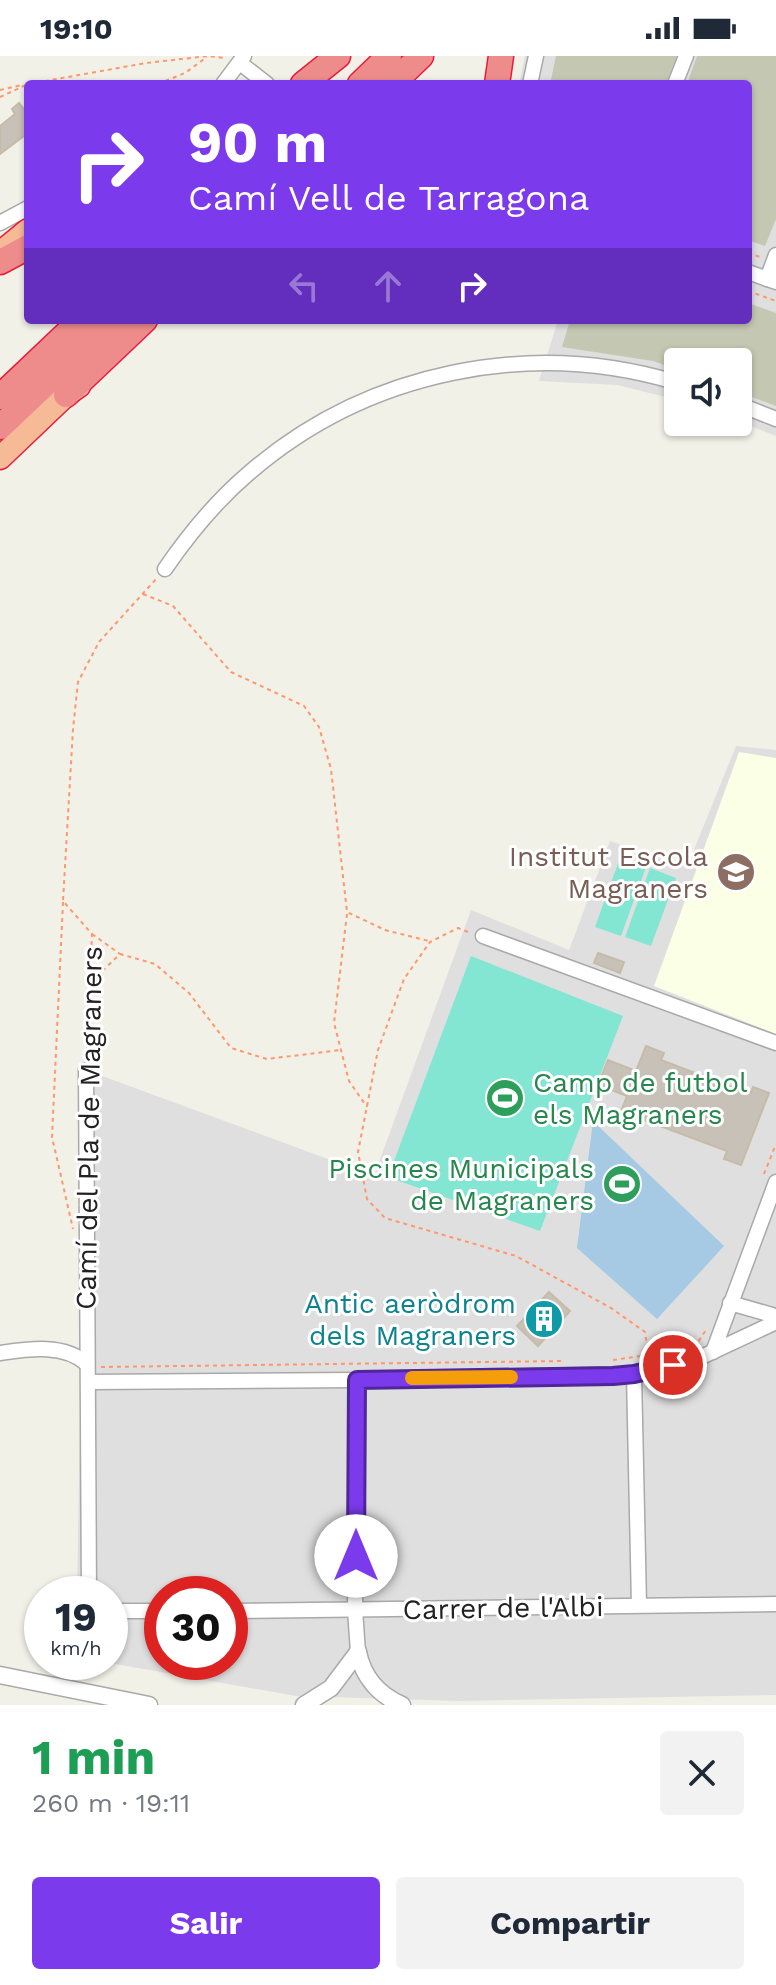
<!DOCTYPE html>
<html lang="es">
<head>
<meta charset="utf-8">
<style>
  body { margin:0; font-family:"Work Sans",sans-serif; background:#f2f2f3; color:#1f2937; height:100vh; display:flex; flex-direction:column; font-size:30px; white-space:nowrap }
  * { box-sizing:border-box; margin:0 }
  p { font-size:26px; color:#747a83 }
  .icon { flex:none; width:44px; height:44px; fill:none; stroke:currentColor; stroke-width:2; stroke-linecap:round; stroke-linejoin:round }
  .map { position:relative; height:1649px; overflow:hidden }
  .drawer { display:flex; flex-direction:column; background:#fff; flex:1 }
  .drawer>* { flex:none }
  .banner { position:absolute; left:24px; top:24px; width:728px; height:244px; border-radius:8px; box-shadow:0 2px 6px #0004; background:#7c3aed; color:#fff; overflow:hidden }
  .tools { position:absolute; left:664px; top:292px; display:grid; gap:16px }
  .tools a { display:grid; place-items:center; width:88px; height:88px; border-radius:8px; background:#fff; box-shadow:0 2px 6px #0004; font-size:40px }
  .speed { position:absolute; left:24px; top:1520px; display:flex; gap:16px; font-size:40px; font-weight:700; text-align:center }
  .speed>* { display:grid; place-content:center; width:104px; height:104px; border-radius:50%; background:#fff; box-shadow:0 2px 6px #0004; line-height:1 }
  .speed small { font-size:20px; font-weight:400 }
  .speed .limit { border:12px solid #d22; background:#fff; color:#111 }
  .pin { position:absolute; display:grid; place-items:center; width:68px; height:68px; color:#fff; margin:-34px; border:4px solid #fff; border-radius:50%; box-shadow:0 2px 8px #0007 }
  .me { position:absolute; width:88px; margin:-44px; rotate:0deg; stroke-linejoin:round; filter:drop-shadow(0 0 6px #0008) }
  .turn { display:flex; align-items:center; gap:28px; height:168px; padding:0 32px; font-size:36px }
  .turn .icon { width:104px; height:104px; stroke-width:2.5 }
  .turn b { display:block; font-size:56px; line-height:68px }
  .lanes { display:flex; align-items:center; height:76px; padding:0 32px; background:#0003; justify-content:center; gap:40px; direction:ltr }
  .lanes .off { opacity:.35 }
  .round { display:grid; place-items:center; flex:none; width:84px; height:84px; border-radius:8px; background:#f2f2f3 }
  .overview { display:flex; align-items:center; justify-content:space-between; height:136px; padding:0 32px }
  h1 { font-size:48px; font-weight:700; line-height:60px; color:#1e9e55 }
  .button { display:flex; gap:16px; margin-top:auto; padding:16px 32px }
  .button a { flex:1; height:92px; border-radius:8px; background:#7c3aed; color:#fff; font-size:32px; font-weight:700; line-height:92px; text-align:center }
  .button a+a { background:#f2f2f3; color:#1f2937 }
  .status { display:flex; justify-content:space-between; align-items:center; height:56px; padding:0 40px; background:#fff; direction:ltr }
  .status svg { height:22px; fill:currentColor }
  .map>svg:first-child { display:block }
  .residential { fill:#e0dfdf; fill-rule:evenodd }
  .education { fill:#faffe5 }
  .construction { fill:#c4c8b2 }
  .pitch { fill:#82e6d2 }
  .water { fill:#a6cae3 }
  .building { fill:#c8c1b7; stroke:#c6bba9; stroke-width:2 }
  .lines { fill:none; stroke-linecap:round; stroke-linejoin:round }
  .minor-casing { stroke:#a9a9a9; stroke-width:17 }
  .tertiary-casing { stroke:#a9a9a9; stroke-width:19 }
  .trunk-casing { stroke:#e81d3d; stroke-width:25 }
  .motorway-casing { stroke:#e81d3d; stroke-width:27 }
  .path { stroke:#ff976d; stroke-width:2; stroke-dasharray:4 4; stroke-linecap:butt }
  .minor { stroke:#fff; stroke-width:14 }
  .tertiary { stroke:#fff; stroke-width:16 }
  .trunk { stroke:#f6ba96; stroke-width:22 }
  .motorway { stroke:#ee8c8c; stroke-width:24 }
  .route-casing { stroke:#51269a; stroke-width:20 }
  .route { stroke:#7c3aed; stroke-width:14 }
  .slow { stroke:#f59e0b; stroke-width:14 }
  .labels { text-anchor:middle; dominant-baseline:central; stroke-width:6; stroke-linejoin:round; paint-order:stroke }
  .education-label { font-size:28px; fill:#785e54; stroke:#fff; text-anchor:end }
  .leisure-label { font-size:28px; fill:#27864d; stroke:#fff; text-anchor:start }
  .street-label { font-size:28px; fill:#222; stroke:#fff }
  .culture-label { font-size:28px; fill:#0d838f; stroke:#fff; text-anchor:end }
</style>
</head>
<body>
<div class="status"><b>19:10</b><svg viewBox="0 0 49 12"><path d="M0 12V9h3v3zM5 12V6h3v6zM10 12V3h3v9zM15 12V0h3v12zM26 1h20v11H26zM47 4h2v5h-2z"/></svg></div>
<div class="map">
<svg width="776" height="1649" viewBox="0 0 776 1649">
  <rect width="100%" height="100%" fill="#f2f1e8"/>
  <g class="residential">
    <path d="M 525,0 L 776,0 L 776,380 L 738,365 L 738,306 L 678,306 L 678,344 L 617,329 L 539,325 L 558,264 L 748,264 L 748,28 L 519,28 Z"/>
    <path d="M 736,690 L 776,694 L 776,1639 L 458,1645 L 296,1640 L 104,1606 L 110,1606 L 110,1538 L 77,1538 L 86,1014 L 374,1120 L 471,854 L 569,894 L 610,785 L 687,811 ZM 162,1538 L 230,1538 L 230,1606 L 162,1606 Z"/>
  </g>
  <path class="education" d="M 739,696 L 776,702 L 776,978 L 654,930 Z"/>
  <g class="construction">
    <path d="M 556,0 L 677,0 L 666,28 L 550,28 Z"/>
    <path d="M 697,0 L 776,0 L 776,163 L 765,190 L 748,184 L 748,28 L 687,28 Z"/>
    <path d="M 748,247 L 776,257 L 776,350 L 738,336 L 738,306 L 678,306 L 678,314 L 653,305 L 562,291 L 570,264 L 748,264 Z"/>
  </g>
  <g class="pitch">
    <path d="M 620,802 L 646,811 L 621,880 L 595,871 Z"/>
    <path d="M 650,812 L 676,822 L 651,890 L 625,881 Z"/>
    <path d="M 471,900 L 623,960 L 540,1175 L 388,1121 Z"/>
  </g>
  <path class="water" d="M 593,1065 L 724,1190 L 657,1263 L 577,1192 Z"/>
  <g class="building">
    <path d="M 19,47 L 28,58 L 28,77 L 0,98 L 0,70 L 15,58 L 12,53 Z"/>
    <path d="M 598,897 L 624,906 L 620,917 L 594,907 Z"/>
    <path d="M 646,990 L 664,997 L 661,1004 L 750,1038 L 753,1031 L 769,1037 L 741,1109 L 724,1103 L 727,1095 L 639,1062 L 636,1070 L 618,1063 L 627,1040 L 598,1029 L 608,1004 L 636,1015 Z"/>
    <path d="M 549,1236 L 570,1255 L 538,1290 L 517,1270 Z"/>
  </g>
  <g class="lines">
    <g class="minor-casing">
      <g id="minor">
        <path d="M 240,7 L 267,28"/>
        <path d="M 223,28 L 244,0"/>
        <path d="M 530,28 L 536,0"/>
        <path d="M 675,28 L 686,0"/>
        <path d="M 0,167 L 28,152"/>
        <path d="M 748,216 L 776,226"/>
        <path d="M 767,223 L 776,199"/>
        <path d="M 738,348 L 776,363"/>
        <path d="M 165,513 C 189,478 216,445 249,417 C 367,315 530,282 678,327"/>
        <path d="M 483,880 L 776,987"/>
        <path d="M 86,1014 L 89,1538"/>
        <path d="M 730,1247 L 772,1259"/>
        <path d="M 713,1296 L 776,1126"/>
        <path d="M 0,1297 C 28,1293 64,1287 87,1308"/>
        <path d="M 634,1318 L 639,1549"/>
        <path d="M 357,1324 L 355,1554 L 358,1596"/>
        <path d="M 90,1326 L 357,1324 L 634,1318 L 695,1304 L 774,1267"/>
        <path d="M 110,1555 L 162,1555"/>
        <path d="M 230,1555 L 776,1548"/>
      </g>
    </g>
    <g class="tertiary-casing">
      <g id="tertiary">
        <path d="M 358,1596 C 363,1621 379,1639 402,1649"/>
        <path d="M 0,1619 L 149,1649"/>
        <path d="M 304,1649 L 331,1632 L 358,1596"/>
      </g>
    </g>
    <g class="trunk-casing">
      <g id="trunk">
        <path d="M 0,197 L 28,174"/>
        <path d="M 0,402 L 66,339 L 79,330"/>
      </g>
    </g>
    <g class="motorway-casing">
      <g id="motorway">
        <path d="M 303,28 L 338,0"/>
        <path d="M 360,28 L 389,0"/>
        <path d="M 392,28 L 421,0"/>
        <path d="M 497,28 L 501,0"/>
        <path d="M 0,206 L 28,191"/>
        <path d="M 66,339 L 145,264"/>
        <path d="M 0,341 L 81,264"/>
        <path d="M 0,371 L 113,264"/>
      </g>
    </g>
    <g class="path">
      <path d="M 29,28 L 146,7 L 208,0 L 225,2"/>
      <path d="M 158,28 L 185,17 L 207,1"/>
      <path d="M 0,34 L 22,29"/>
      <path d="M 0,41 L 26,29"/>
      <path d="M 748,197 L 760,201"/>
      <path d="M 748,235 L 776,245"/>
      <path d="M 143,538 L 173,550 L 231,616 L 304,650 L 319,671 L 331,713 L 347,856 L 385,874 L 429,885"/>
      <path d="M 63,846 L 52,1081 L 73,1173"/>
      <path d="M 347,858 L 334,967 L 349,1025 L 367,1051"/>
      <path d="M 468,876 L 458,872 L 430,886 L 404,923 L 378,994 L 358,1096 L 367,1143 L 385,1162 L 516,1200 L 611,1252 L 645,1276 L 648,1298"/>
      <path d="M 92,878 L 120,898"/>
      <path d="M 91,926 L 120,898 L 155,908 L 189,937 L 231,992 L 267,1003 L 341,994"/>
      <path d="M 87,1001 L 92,878 L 63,845 L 73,673 L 78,626 L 99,586 L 157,522"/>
      <path d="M 764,1118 L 776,1088"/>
      <path d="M 613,1304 L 648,1299 L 698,1286 L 706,1274"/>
      <path d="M 101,1311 L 563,1305"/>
    </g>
    <use href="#minor" class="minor"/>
    <use href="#tertiary" class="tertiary"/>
    <use href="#trunk" class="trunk"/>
    <use href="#motorway" class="motorway"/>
  </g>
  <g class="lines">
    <g class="route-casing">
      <path id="route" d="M 356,1500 L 357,1324 L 613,1320 L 634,1318 L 673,1309"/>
    </g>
    <use href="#route" class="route"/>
    <path class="slow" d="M 412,1322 L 511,1321"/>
  </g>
  <defs>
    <g id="school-disc" transform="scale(2)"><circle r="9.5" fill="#8d6e63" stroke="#fff"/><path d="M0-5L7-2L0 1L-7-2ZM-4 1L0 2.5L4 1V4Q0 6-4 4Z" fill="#fff"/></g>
    <g id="stadium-disc" transform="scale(2)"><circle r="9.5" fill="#2e9e5b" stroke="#fff"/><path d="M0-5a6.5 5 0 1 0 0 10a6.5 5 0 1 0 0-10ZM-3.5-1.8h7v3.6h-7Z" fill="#fff"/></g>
    <g id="building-disc" transform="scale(2)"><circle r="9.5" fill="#0f9aa8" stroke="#fff"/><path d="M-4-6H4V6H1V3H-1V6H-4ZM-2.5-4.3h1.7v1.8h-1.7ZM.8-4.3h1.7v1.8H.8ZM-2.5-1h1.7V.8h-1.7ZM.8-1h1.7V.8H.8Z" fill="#fff"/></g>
  </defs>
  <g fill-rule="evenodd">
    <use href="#school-disc" x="736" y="816"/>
    <use href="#stadium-disc" x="505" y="1042"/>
    <use href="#stadium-disc" x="622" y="1128"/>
    <use href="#building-disc" x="544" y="1263"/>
  </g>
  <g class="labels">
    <g class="education-label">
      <text x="708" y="800">Institut Escola<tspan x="708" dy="32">Magraners</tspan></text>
    </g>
    <g class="leisure-label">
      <text x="533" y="1026">Camp de futbol<tspan x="533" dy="32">els Magraners</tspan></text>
      <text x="594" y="1112" text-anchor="end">Piscines Municipals<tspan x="594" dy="32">de Magraners</tspan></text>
    </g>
    <g class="street-label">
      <text transform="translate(89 1072) rotate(-89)">Camí del Pla de Magraners</text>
      <text transform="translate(503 1552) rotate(-1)">Carrer de l'Albi</text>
    </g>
    <g class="culture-label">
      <text x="516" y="1247">Antic aeròdrom<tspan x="516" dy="32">dels Magraners</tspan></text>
    </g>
  </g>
</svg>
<div class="tools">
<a><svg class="icon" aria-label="sound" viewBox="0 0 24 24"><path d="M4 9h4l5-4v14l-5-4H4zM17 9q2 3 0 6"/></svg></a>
</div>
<div class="speed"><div>19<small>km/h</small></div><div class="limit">30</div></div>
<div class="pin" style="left:673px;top:1309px;background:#d93025"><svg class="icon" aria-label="arrive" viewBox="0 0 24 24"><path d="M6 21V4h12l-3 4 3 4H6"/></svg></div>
<svg class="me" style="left:356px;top:1500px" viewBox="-20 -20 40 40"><circle r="19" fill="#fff"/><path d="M0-13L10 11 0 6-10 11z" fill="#7c3aed"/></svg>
<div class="banner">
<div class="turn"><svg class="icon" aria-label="right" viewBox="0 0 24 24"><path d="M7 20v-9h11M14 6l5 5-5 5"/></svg><div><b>90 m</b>Camí Vell de Tarragona</div></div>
<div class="lanes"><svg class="icon off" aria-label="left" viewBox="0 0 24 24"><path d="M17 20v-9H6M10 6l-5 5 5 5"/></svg><svg class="icon off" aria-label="ahead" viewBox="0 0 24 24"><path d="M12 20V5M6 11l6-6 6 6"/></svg><svg class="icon" aria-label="right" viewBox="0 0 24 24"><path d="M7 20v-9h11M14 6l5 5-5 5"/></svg></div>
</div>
</div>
<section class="drawer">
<div class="overview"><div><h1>1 min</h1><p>260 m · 19:11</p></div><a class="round"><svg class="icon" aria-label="close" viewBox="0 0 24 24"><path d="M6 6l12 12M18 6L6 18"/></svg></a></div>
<div class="button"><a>Salir</a><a>Compartir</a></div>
</section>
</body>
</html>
